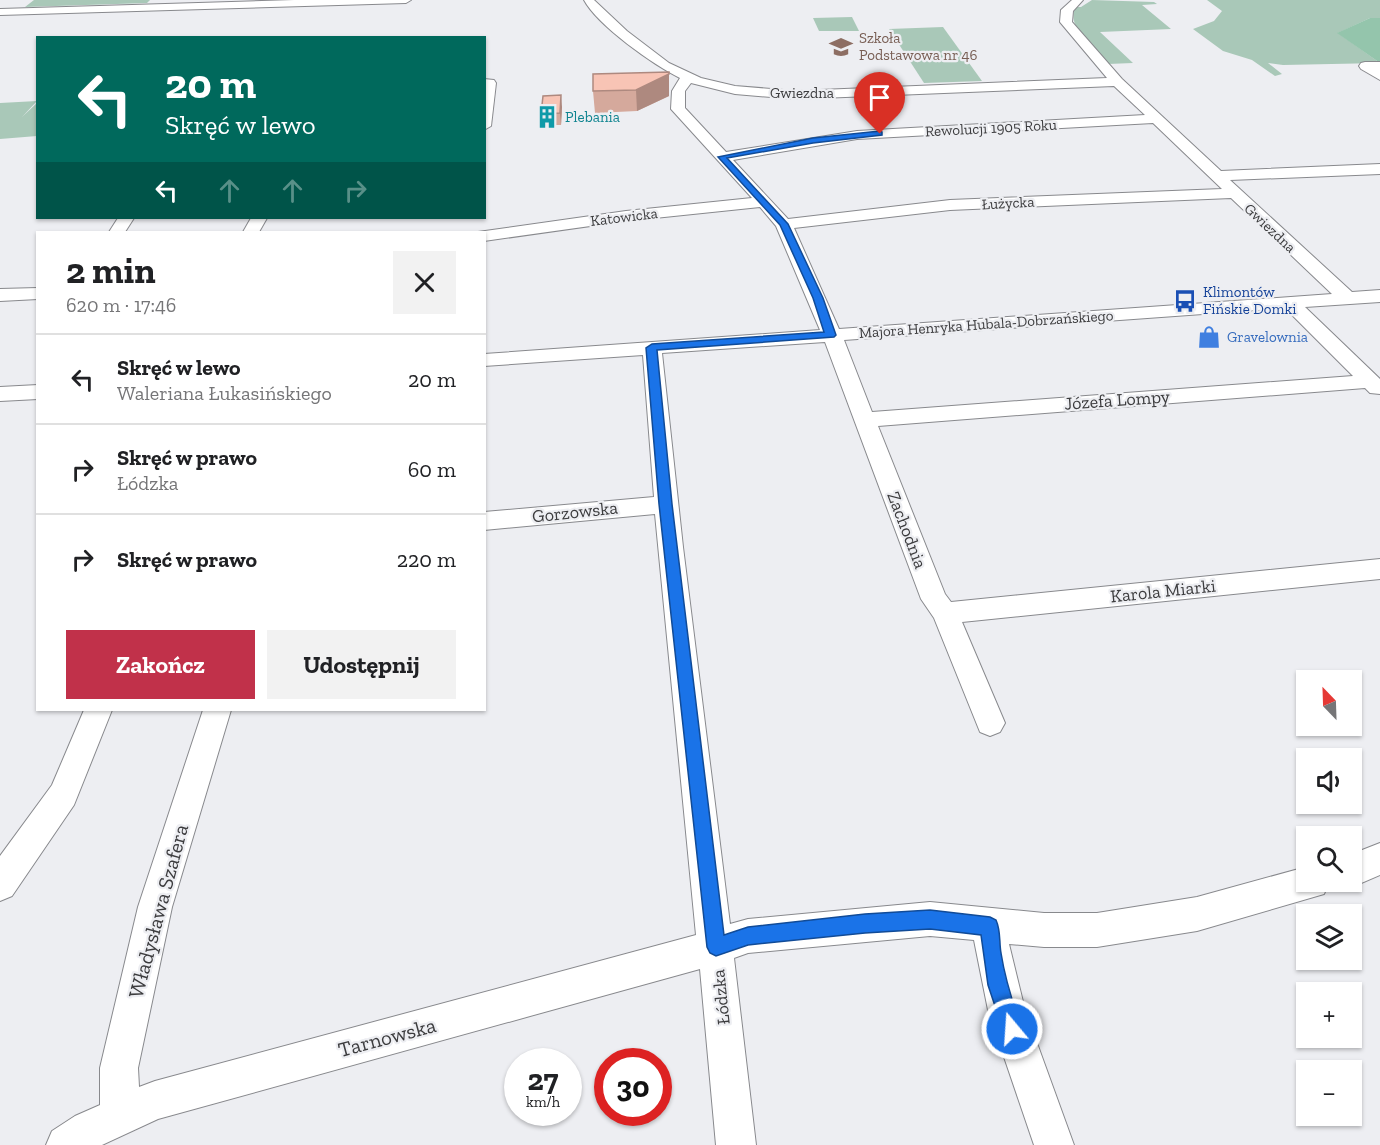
<!DOCTYPE html>
<html lang="pl">
<head>
<meta charset="utf-8">
<style>
  body { margin:0; font-family:"Zilla Slab",serif; background:#f2f2f2; color:#202124; height:100vh; display:flex; flex-direction:column; font-size:22px; white-space:nowrap }
  * { box-sizing:border-box; margin:0 }
  p { font-size:20px; color:#757577 }
  .icon { flex:none; width:33px; height:33px; fill:none; stroke:currentColor; stroke-width:2; stroke-linecap:round; stroke-linejoin:round }
  .map { position:relative; flex:1; overflow:hidden }
  .panel { position:absolute; left:36px; top:231px; width:450px; height:480px; display:flex; flex-direction:column; background:#fff; border-radius:0px; box-shadow:0 2px 4px #0004 }
  .panel>* { flex:none }
  .guide { position:absolute; left:36px; top:36px; width:450px; height:183px; border-radius:0px; box-shadow:0 2px 4px #0004; background:#00695c; color:#fff; overflow:hidden }
  .needle { width:39px; rotate:337deg }
  .buttons { position:absolute; left:1296px; top:670px; display:grid; gap:12px }
  .buttons a { display:grid; place-items:center; width:66px; height:66px; border-radius:0px; background:#fff; box-shadow:0 2px 4px #0004; font-size:30px }
  .speed { position:absolute; left:504px; top:1048px; display:flex; gap:12px; font-size:30px; font-weight:700; text-align:center }
  .speed>* { display:grid; place-content:center; width:78px; height:78px; border-radius:50%; background:#fff; box-shadow:0 2px 4px #0004; line-height:1 }
  .speed small { font-size:15px; font-weight:400 }
  .speed .limit { border:9px solid #d22; background:#fff; color:#111 }
  .pin { position:absolute; display:grid; place-items:center; width:51px; height:51px; color:#fff; margin:-62px -26px; border-radius:50% 50% 50% 0; rotate:-45deg; box-shadow:0 0 6px #0007 }
  .pin .icon { rotate:45deg }
  .me { position:absolute; width:66px; margin:-33px; rotate:342deg; stroke-linejoin:round; filter:drop-shadow(0 0 4px #0008) }
  .turn { display:flex; align-items:center; gap:21px; height:126px; padding:0 30px; font-size:27px }
  .turn .icon { width:78px; height:78px; stroke-width:2.5 }
  .turn b { display:block; font-size:42px; line-height:51px }
  .lanes { display:flex; align-items:center; height:57px; padding:0 30px; background:#0003; justify-content:center; gap:30px; direction:ltr }
  .lanes .off { opacity:.35 }
  .round { display:grid; place-items:center; flex:none; width:63px; height:63px; border-radius:0px; background:#f2f2f2 }
  .overview { display:flex; align-items:center; justify-content:space-between; height:102px; padding:0 30px }
  h1 { font-size:36px; font-weight:700; line-height:45px }
  .button { display:flex; gap:12px; margin-top:auto; padding:12px 30px }
  .button a { flex:1; height:69px; border-radius:0px; background:#c1314a; color:#fff; font-size:24px; font-weight:700; line-height:69px; text-align:center }
  .button a+a { background:#f2f2f2; color:#202124 }
  ul { padding:0; list-style:none }
  li { display:flex; align-items:center; gap:18px; height:90px; padding:0 30px; border-top:2px solid #e0e0e0 }
  li div { flex:1 }
  li b { display:block; font-size:22px }
  li em { font-style:normal }
  .map>svg:first-child { display:block }
  .green { fill:#a9c8b8 }
  .forest { fill:#94c5ac }
  .lines { fill:none; stroke-linecap:round; stroke-linejoin:round }
  .minor-casing { stroke:#88898d; stroke-width:2 }
  .minor { fill:#fff; fill-rule:evenodd }
  .wall { fill:#d5a99c }
  .shaded-wall { fill:#ae897f }
  .building { fill:#f8c4b5; stroke:#ae897f; stroke-width:1.5 }
  .route { fill:#1a73e8; stroke:#114b97; stroke-width:1.5 }
  .labels { text-anchor:middle; dominant-baseline:central; stroke-width:4.5; stroke-linejoin:round; paint-order:stroke }
  .far-education-label { font-size:15px; fill:#785e54; stroke:#edeef2; text-anchor:start }
  .far-street-label { font-size:15px; fill:#3c3c3e; stroke:#edeef2 }
  .far-culture-label { font-size:15px; fill:#0d838f; stroke:#edeef2; text-anchor:start }
  .far-transit-label { font-size:15px; fill:#164399; stroke:#edeef2; text-anchor:start }
  .far-shop-label { font-size:15px; fill:#366cbe; stroke:#edeef2; text-anchor:start }
  .street-label { font-size:18px; fill:#3c3c3e; stroke:#edeef2 }
  .near-street-label { font-size:21px; fill:#3c3c3e; stroke:#edeef2 }
</style>
</head>
<body>
<div class="map">
<svg width="1380" height="1145" viewBox="0 0 1380 1145">
  <rect width="100%" height="100%" fill="#edeef2"/>
  <g class="green">
    <path d="M 34,0 L 150,0 L 147,3 L 25,7 Z"/>
    <path d="M 1092,0 L 1154,2 L 1157,4 L 1142,5 L 1171,29 L 1100,32 L 1133,63 L 1108,64 C 1096,50 1064,26 1076,7 L 1081,7 Z"/>
    <path d="M 1207,0 L 1380,0 L 1380,18 L 1370,18 L 1338,33 L 1380,63 L 1283,65 L 1268,63 L 1282,74 L 1275,76 L 1252,60 L 1223,51 L 1193,29 L 1214,21 L 1222,11 Z"/>
    <path d="M 852,17 L 859,31 L 819,31 L 813,18 Z"/>
    <path d="M 943,27 L 982,81 L 924,83 L 889,29 Z"/>
    <path d="M 37,101 L 22,117 L 37,103 L 37,136 L 0,139 L 0,103 Z"/>
  </g>
  <path class="forest" d="M 1370,18 L 1380,18 L 1380,63 L 1337,33 Z"/>
  <g class="lines">
    <g class="minor-casing">
      <g id="minor">
        <path d="M 294,0 L 411,0 L 406,3 L 0,15 L 0,9 Z"/>
        <path d="M 584,0 L 594,0 L 627,31 L 669,63 L 701,78 L 735,86 L 796,91 L 1107,78 L 1060,22 L 1061,10 L 1072,0 L 1083,0 L 1073,11 L 1072,22 L 1122,79 L 1221,171 L 1380,164 L 1380,174 L 1230,180 L 1352,292 L 1380,290 L 1380,302 L 1305,307 L 1380,379 L 1380,394 L 1370,393 L 1365,388 L 878,426 L 945,594 L 951,602 L 1380,559 L 1380,579 L 962,622 L 1005,723 L 1000,732 L 990,736 L 980,732 L 934,618 L 921,599 L 825,342 L 662,353 L 683,547 L 730,924 L 748,919 L 930,902 L 1044,913 L 1097,913 L 1197,897 L 1306,867 L 1306,882 L 1329,882 L 1324,894 L 1197,931 L 1097,947 L 1044,947 L 1009,944 L 1025,1010 L 1074,1145 L 1034,1145 L 988,1010 L 974,940 L 930,936 L 748,953 L 734,958 L 756,1145 L 716,1145 L 700,969 L 158,1119 L 102,1145 L 46,1145 L 52,1131 L 75,1116 L 100,1105 L 100,1068 L 138,907 L 203,710 L 231,710 L 172,907 L 138,1068 L 139,1087 L 155,1081 L 696,935 L 655,514 L 484,530 L 484,512 L 654,497 L 643,355 L 484,366 L 484,354 L 820,330 L 776,226 L 760,207 L 626,221 L 484,241 L 484,232 L 478,232 L 626,211 L 752,198 L 671,109 L 672,91 L 680,78 C 654,65 598,26 584,0 ZM 691,83 L 735,94 L 796,99 L 1114,86 L 1145,115 L 857,131 L 726,152 L 685,108 L 685,91 ZM 1153,123 L 1222,189 L 950,200 L 788,219 L 733,160 L 857,139 ZM 1231,198 L 1332,294 L 839,329 L 794,228 L 950,210 ZM 1285,308 L 1353,376 L 872,412 L 844,340 Z"/>
        <path d="M 1365,62 L 1380,62 L 1380,80 L 1361,69 L 1359,66 L 1361,63 Z"/>
        <path d="M 484,79 L 494,80 L 496,83 L 491,126 L 484,130 Z"/>
        <path d="M 118,218 L 134,218 L 125,232 L 109,232 Z"/>
        <path d="M 251,218 L 267,218 L 259,232 L 243,232 Z"/>
        <path d="M 38,288 L 38,299 L 0,301 L 0,289 Z"/>
        <path d="M 38,385 L 38,399 L 0,401 L 0,387 Z"/>
        <path d="M 84,710 L 112,710 L 74,805 L 12,896 L 0,901 L 0,856 L 52,785 Z"/>
        <path d="M 1380,843 L 1380,875 L 1352,887 L 1341,882 L 1352,882 L 1352,854 Z"/>
      </g>
    </g>
    <use href="#minor" class="minor"/>
  </g>
  <g class="wall">
    <path d="M 593,74 L 669,96 L 637,111 L 595,113 L 593,91 Z"/>
    <path d="M 562,107 L 561,125 L 542,125 L 541,114 Z"/>
  </g>
  <g class="shaded-wall">
    <path d="M 669,72 L 669,96 L 637,111 L 636,90 Z"/>
    <path d="M 561,95 L 562,107 L 561,125 L 560,113 Z"/>
  </g>
  <g class="building">
    <path d="M 669,72 L 669,74 L 636,90 L 593,91 L 593,74 Z"/>
    <path d="M 561,95 L 560,113 L 541,114 L 543,96 Z"/>
  </g>
  <path class="route" d="M 880,131 L 882,132 L 882,135 L 813,143 L 727,158 L 788,224 L 823,298 L 836,335 L 834,337 L 657,350 L 672,504 L 724,935 L 748,927 L 865,914 L 930,910 L 990,917 L 996,920 C 1001,931 999,942 1001,953 C 1005,979 1013,1004 1022,1029 L 1019,1036 L 1012,1039 L 1005,1036 L 988,985 L 981,935 L 930,929 L 865,933 L 748,945 L 716,956 L 710,953 L 707,947 L 659,504 L 646,348 L 652,344 L 824,332 L 813,298 L 780,225 L 718,157 L 813,138 Z"/>
  <defs>
    <g id="school-bare" transform="scale(1.8)"><path d="M0-5L7-2L0 1L-7-2ZM-4 1L0 2.5L4 1V4Q0 6-4 4Z" fill="#8d6e63" stroke="#edeef2" stroke-width="2.5" paint-order="stroke"/></g>
    <g id="building-bare" transform="scale(1.8)"><path d="M-4-6H4V6H1V3H-1V6H-4ZM-2.5-4.3h1.7v1.8h-1.7ZM.8-4.3h1.7v1.8H.8ZM-2.5-1h1.7V.8h-1.7ZM.8-1h1.7V.8H.8Z" fill="#0f9aa8" stroke="#edeef2" stroke-width="2.5" paint-order="stroke"/></g>
    <g id="bus-bare" transform="scale(1.8)"><path d="M-5-6H5V4H4V6H2V4H-2V6H-4V4H-5ZM-3.5-4V0h7V-4ZM-3.5 1.2v1.5H-2V1.2ZM2 1.2v1.5H3.5V1.2Z" fill="#1a4fb4" stroke="#edeef2" stroke-width="2.5" paint-order="stroke"/></g>
    <g id="shop-bare" transform="scale(1.8)"><path d="M-5-2.5h2.3a2.7 3.5 0 0 1 5.4 0H5L5.5 6h-11ZM-1.5-2.5h3a1.5 2.3 0 0 0-3 0Z" fill="#3f7fe0" stroke="#edeef2" stroke-width="2.5" paint-order="stroke"/></g>
  </defs>
  <g fill-rule="evenodd">
    <use href="#school-bare" x="841" y="47"/>
    <use href="#building-bare" x="547" y="117"/>
    <use href="#bus-bare" x="1185" y="301"/>
    <use href="#shop-bare" x="1209" y="337"/>
  </g>
  <g class="labels">
    <g class="far-education-label">
      <text x="859" y="38">Szkoła<tspan x="859" dy="17">Podstawowa nr 46</tspan></text>
    </g>
    <g class="far-street-label">
      <text x="802" y="93">Gwiezdna</text>
      <text transform="translate(991 128) rotate(-3)">Rewolucji 1905 Roku</text>
      <text transform="translate(1008 203) rotate(-3)">Łużycka</text>
      <text transform="translate(624 217) rotate(-7)">Katowicka</text>
      <text transform="translate(1270 228) rotate(43)">Gwiezdna</text>
      <text transform="translate(986 324) rotate(-4)">Majora Henryka Hubala-Dobrzańskiego</text>
    </g>
    <g class="far-culture-label">
      <text x="565" y="117">Plebania</text>
    </g>
    <g class="far-transit-label">
      <text x="1203" y="292">Klimontów<tspan x="1203" dy="17">Fińskie Domki</tspan></text>
    </g>
    <g class="far-shop-label">
      <text x="1227" y="337">Gravelownia</text>
    </g>
    <g class="street-label">
      <text transform="translate(1117 400) rotate(-4)">Józefa Lompy</text>
      <text transform="translate(575 512) rotate(-6)">Gorzowska</text>
      <text transform="translate(907 530) rotate(69)">Zachodnia</text>
      <text transform="translate(1163 591) rotate(-6)">Karola Miarki</text>
      <text transform="translate(721 997) rotate(-96)">Łódzka</text>
    </g>
    <g class="near-street-label">
      <text transform="translate(158 911) rotate(-75)">Władysława Szafera</text>
      <text transform="translate(387 1037) rotate(-15)">Tarnowska</text>
    </g>
  </g>
</svg>
<div class="buttons">
<a><svg class="needle" viewBox="-14 -14 28 28"><path d="M0-13l5 13h-10z" fill="#e53935"/><path d="M0 13l5-13h-10z" fill="#757577"/></svg></a>
<a><svg class="icon" aria-label="sound" viewBox="0 0 24 24"><path d="M4 9h4l5-4v14l-5-4H4zM17 9q2 3 0 6"/></svg></a>
<a><svg class="icon" aria-label="search" viewBox="0 0 24 24"><circle cx="10" cy="10" r="6"/><path d="M15 15l6 6"/></svg></a>
<a><svg class="icon" aria-label="layers" viewBox="0 0 24 24"><path d="M12 4l9 5-9 5-9-5zM3 14l9 5 9-5"/></svg></a>
<a>+</a>
<a>−</a>
</div>
<div class="speed"><div>27<small>km/h</small></div><div class="limit">30</div></div>
<div class="pin" style="left:880px;top:134px;background:#d93025"><svg class="icon" aria-label="arrive" viewBox="0 0 24 24"><path d="M6 21V4h12l-3 4 3 4H6"/></svg></div>
<svg class="me" style="left:1012px;top:1029px" viewBox="-20 -20 40 40"><circle r="17" fill="#1a73e8" stroke="#fff" stroke-width="3"/><path d="M0-11L8 9 0 5-8 9z" fill="#fff"/></svg>
<div class="guide">
<div class="turn"><svg class="icon" aria-label="left" viewBox="0 0 24 24"><path d="M17 20v-9H6M10 6l-5 5 5 5"/></svg><div><b>20 m</b>Skręć w lewo</div></div>
<div class="lanes"><svg class="icon" aria-label="left" viewBox="0 0 24 24"><path d="M17 20v-9H6M10 6l-5 5 5 5"/></svg><svg class="icon off" aria-label="ahead" viewBox="0 0 24 24"><path d="M12 20V5M6 11l6-6 6 6"/></svg><svg class="icon off" aria-label="ahead" viewBox="0 0 24 24"><path d="M12 20V5M6 11l6-6 6 6"/></svg><svg class="icon off" aria-label="right" viewBox="0 0 24 24"><path d="M7 20v-9h11M14 6l5 5-5 5"/></svg></div>
</div>
<section class="panel">
<div class="overview"><div><h1>2 min</h1><p>620 m · 17:46</p></div><a class="round"><svg class="icon" aria-label="close" viewBox="0 0 24 24"><path d="M6 6l12 12M18 6L6 18"/></svg></a></div>
<ul>
<li><svg class="icon" aria-label="left" viewBox="0 0 24 24"><path d="M17 20v-9H6M10 6l-5 5 5 5"/></svg><div><b>Skręć w lewo</b><p>Waleriana Łukasińskiego</p></div><em>20 m</em></li>
<li><svg class="icon" aria-label="right" viewBox="0 0 24 24"><path d="M7 20v-9h11M14 6l5 5-5 5"/></svg><div><b>Skręć w prawo</b><p>Łódzka</p></div><em>60 m</em></li>
<li><svg class="icon" aria-label="right" viewBox="0 0 24 24"><path d="M7 20v-9h11M14 6l5 5-5 5"/></svg><div><b>Skręć w prawo</b></div><em>220 m</em></li>
</ul>
<div class="button"><a>Zakończ</a><a>Udostępnij</a></div>
</section>
</div>
</body>
</html>
